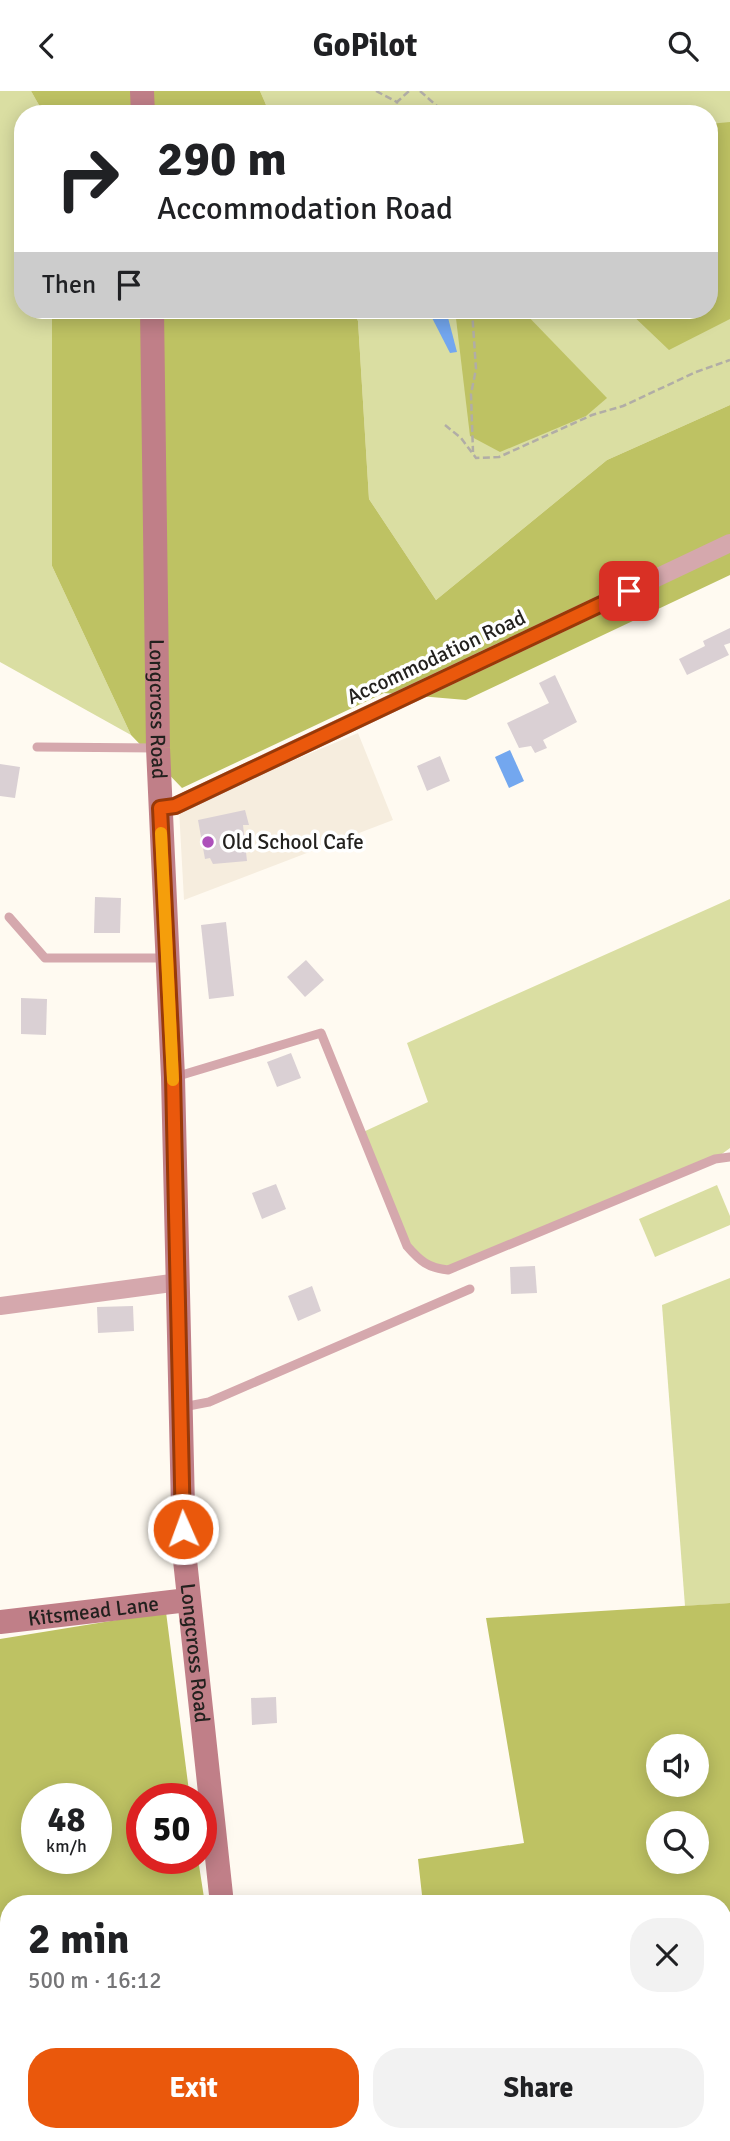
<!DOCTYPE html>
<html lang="en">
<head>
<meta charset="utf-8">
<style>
  body { margin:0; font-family:Signika,sans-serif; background:#f2f2f2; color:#202124; height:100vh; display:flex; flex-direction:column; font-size:26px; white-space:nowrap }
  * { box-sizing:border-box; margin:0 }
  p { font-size:23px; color:#757577 }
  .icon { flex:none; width:38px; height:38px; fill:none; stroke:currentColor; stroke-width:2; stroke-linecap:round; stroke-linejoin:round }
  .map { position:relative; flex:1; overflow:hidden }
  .details { position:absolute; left:0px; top:1804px; width:732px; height:247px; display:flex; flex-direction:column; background:#fff; border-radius:28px 28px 0 0; box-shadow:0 4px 18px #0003 }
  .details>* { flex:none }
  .guide { position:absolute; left:14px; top:14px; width:704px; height:214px; border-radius:28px; box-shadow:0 4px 18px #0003; background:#fff; color:#202124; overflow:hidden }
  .controls { position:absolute; left:646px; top:1643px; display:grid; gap:14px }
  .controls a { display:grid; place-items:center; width:63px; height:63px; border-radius:50%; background:#fff; box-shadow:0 4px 18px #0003; font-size:35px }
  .speed { position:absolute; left:21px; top:1692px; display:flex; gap:14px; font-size:35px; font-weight:700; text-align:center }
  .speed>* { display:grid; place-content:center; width:91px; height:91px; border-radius:50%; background:#fff; box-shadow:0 4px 18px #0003; line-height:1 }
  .speed small { font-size:18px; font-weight:400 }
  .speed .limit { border:10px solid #d22; background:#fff; color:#111 }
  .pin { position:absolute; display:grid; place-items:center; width:60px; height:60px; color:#fff; margin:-30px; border-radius:14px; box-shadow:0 4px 10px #0006 }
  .me { position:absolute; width:77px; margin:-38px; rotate:358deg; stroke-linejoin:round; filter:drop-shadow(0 0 5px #0008) }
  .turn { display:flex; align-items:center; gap:24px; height:147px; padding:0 28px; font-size:32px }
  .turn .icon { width:91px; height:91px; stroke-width:2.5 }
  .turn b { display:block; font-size:49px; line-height:60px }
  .then { display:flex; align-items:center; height:66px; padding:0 28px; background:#0003; gap:14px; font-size:26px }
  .round { display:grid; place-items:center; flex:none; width:74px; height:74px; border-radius:28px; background:#f2f2f2 }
  .headline { display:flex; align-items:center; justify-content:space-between; height:119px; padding:0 28px }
  h1 { font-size:42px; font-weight:800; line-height:52px }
  .button { display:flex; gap:14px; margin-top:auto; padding:14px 28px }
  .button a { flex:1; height:80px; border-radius:28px; background:#ea580c; color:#fff; font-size:28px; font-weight:800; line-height:80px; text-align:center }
  .button a+a { background:#f2f2f2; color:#202124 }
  header { display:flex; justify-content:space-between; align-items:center; height:91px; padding:0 28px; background:#fff; font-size:32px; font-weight:800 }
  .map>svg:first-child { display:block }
  .built { fill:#f6edde }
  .green { fill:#dadea2 }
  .forest { fill:#bec263; fill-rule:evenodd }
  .water { fill:#73a7ef }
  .building { fill:#dad0d4 }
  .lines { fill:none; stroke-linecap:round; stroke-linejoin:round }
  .path { stroke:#b1ada6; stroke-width:2.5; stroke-dasharray:7 3.5; stroke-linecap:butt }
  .lane { stroke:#d5a8ad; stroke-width:9 }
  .street { stroke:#d5a8ad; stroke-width:18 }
  .secondary { stroke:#c07f88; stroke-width:24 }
  .route-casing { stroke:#983908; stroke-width:18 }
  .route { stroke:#ea580c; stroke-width:12 }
  .slow { stroke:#f59e0b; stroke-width:12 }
  .poi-dot { fill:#ad50ba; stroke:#fff; stroke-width:2.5 }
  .labels { text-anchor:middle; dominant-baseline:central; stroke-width:7; stroke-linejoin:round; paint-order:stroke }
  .street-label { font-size:21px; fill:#23211e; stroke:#fff }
  .poi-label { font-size:21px; fill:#23211e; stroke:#fff; text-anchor:start }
</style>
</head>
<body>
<header><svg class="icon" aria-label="back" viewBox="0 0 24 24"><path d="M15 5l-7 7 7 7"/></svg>GoPilot<svg class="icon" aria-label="search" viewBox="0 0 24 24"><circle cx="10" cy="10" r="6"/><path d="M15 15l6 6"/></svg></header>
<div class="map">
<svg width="730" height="2050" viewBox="0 0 730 2050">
  <rect width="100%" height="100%" fill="#fffaf1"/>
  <path class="built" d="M 358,642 L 393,729 L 184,809 L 179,718 Z"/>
  <g class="green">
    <path d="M 0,0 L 31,0 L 44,23 L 23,23 L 23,219 L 52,219 L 52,475 L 131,644 L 0,571 Z"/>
    <path d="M 260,0 L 730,0 L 730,314 L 607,369 L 436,509 L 369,408 L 358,230 L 353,219 L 709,219 L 709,23 L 270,23 Z"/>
    <path d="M 730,808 L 730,1057 L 715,1068 L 448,1179 L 433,1178 L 407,1155 L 361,1042 L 428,1011 L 407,952 Z"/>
    <path d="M 717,1094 L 730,1125 L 730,1134 L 655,1166 L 639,1128 Z"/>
    <path d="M 730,1187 L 730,1512 L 685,1515 L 662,1214 Z"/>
  </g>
  <g class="forest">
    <path d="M 31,0 L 260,0 L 270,23 L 44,23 Z"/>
    <path d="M 730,31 L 730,228 L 669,259 L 627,219 L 709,219 L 709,33 Z"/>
    <path d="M 52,219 L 353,219 L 358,230 L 369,408 L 436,509 L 607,369 L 730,314 L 730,484 L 466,609 L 384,602 L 182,697 L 131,644 L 52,475 Z"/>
    <path d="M 455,219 L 522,219 L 607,307 L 586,325 L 500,361 L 470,345 Z"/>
    <path d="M 730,1512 L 730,2050 L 450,2050 L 449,2042 L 723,2042 L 723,1813 L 423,1813 L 418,1768 L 524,1752 L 486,1527 ZM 658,1656 L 696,1656 L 696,1694 L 658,1694 ZM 696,1732 L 696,1771 L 658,1771 L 658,1732 Z"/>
    <path d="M 166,1521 L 190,1708 L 142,1708 L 142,1768 L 198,1768 L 205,1813 L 9,1813 L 9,2042 L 242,2042 L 244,2050 L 0,2050 L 0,1548 ZM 37,1708 L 96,1708 L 96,1768 L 37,1768 Z"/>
  </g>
  <g class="water">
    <path d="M 428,219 L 446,219 L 457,261 L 450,262 Z"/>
    <path d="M 510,659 L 524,690 L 509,697 L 495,666 Z"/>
  </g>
  <g class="building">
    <path d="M 730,537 L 730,552 L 724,554 L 729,564 L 687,584 L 679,568 L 705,555 L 703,550 Z"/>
    <path d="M 555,584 L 577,631 L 543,649 L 547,657 L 535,662 L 531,655 L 519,657 L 507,632 L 549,612 L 539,592 Z"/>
    <path d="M 440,665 L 450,690 L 427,700 L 417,675 Z"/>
    <path d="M 0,673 L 20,676 L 15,707 L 0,705 Z"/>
    <path d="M 245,719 L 249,734 L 243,734 L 247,770 L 213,773 L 210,767 L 205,768 L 198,729 Z"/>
    <path d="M 95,806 L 121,807 L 120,842 L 94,842 Z"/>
    <path d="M 226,831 L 234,905 L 209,908 L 201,834 Z"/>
    <path d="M 306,869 L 324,889 L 305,906 L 287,886 Z"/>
    <path d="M 21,907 L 47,908 L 46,944 L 21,943 Z"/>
    <path d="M 291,962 L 301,987 L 277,996 L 267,971 Z"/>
    <path d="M 276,1093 L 286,1118 L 262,1128 L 252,1102 Z"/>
    <path d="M 535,1175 L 537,1202 L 511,1203 L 510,1176 Z"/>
    <path d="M 312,1195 L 321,1220 L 298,1230 L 288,1205 Z"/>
    <path d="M 133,1215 L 134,1240 L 98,1242 L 97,1216 Z"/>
    <path d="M 276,1606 L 277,1632 L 252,1634 L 251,1607 Z"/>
  </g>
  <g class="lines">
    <g class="path">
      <path d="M 376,0 L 397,11"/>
      <path d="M 420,0 L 446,23"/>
      <path d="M 396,23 L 397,11 L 409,0"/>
      <path d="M 678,23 L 694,16"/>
      <path d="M 472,219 L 476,278 L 471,303 L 473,361"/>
      <path d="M 445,334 L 461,347 L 476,367 L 499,366 L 592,324 L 623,315 L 696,281 L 730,269"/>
    </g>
    <g class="lane">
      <path d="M 37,656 L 156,657"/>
      <path d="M 9,826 L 45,867 L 166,867"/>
      <path d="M 175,986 L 321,942 L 407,1155 C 420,1170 428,1177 448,1179 L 715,1068 L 730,1066"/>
      <path d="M 183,1316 L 209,1311 L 470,1198"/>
    </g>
    <g class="street">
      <path d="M 160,717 L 175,715 L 730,452"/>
      <path d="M 0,1215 L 179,1191"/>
    </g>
    <g class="secondary">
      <path d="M 142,0 L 143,23"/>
      <path id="s1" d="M 152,219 L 158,657 L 173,986 L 184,1460 L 222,1813"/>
      <path id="s2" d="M 0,1531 L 188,1509"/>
      <path d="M 260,2042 L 262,2050"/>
    </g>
  </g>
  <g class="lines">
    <g class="route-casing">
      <path id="route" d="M 183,1438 L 173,986 L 160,717 L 175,715 L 629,500"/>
    </g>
    <use href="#route" class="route"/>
    <path class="slow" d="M 161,742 L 173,989"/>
  </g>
  <circle class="poi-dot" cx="208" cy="751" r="7"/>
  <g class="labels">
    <g class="street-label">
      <text transform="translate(436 566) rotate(-25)">Accommodation Road</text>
      <text stroke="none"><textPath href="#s1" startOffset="399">Longcross Road</textPath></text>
      <text stroke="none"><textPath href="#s2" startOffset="94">Kitsmead Lane</textPath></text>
      <text stroke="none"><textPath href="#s1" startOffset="1344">Longcross Road</textPath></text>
    </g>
    <g class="poi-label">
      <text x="222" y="751">Old School Cafe</text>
    </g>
  </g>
</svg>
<div class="controls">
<a><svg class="icon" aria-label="sound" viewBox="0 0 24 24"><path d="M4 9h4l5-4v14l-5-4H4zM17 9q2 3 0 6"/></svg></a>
<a><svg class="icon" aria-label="search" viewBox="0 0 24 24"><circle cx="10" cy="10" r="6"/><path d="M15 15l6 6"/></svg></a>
</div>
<div class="speed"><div>48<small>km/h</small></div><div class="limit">50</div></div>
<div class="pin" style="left:629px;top:500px;background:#d93025"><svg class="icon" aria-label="arrive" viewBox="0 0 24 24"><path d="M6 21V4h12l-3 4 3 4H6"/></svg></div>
<svg class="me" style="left:183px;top:1438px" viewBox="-20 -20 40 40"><circle r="17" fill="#ea580c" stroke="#fff" stroke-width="3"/><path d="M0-11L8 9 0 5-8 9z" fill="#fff"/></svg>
<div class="guide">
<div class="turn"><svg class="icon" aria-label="right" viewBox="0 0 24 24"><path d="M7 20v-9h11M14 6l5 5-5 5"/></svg><div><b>290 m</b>Accommodation Road</div></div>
<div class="then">Then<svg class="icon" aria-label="arrive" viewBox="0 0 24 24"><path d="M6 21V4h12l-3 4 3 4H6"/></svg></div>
</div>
<section class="details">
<div class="headline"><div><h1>2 min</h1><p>500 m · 16:12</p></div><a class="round"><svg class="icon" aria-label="close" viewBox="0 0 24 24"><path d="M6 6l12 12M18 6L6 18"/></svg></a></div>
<div class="button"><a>Exit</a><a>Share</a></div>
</section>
</div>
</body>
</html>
